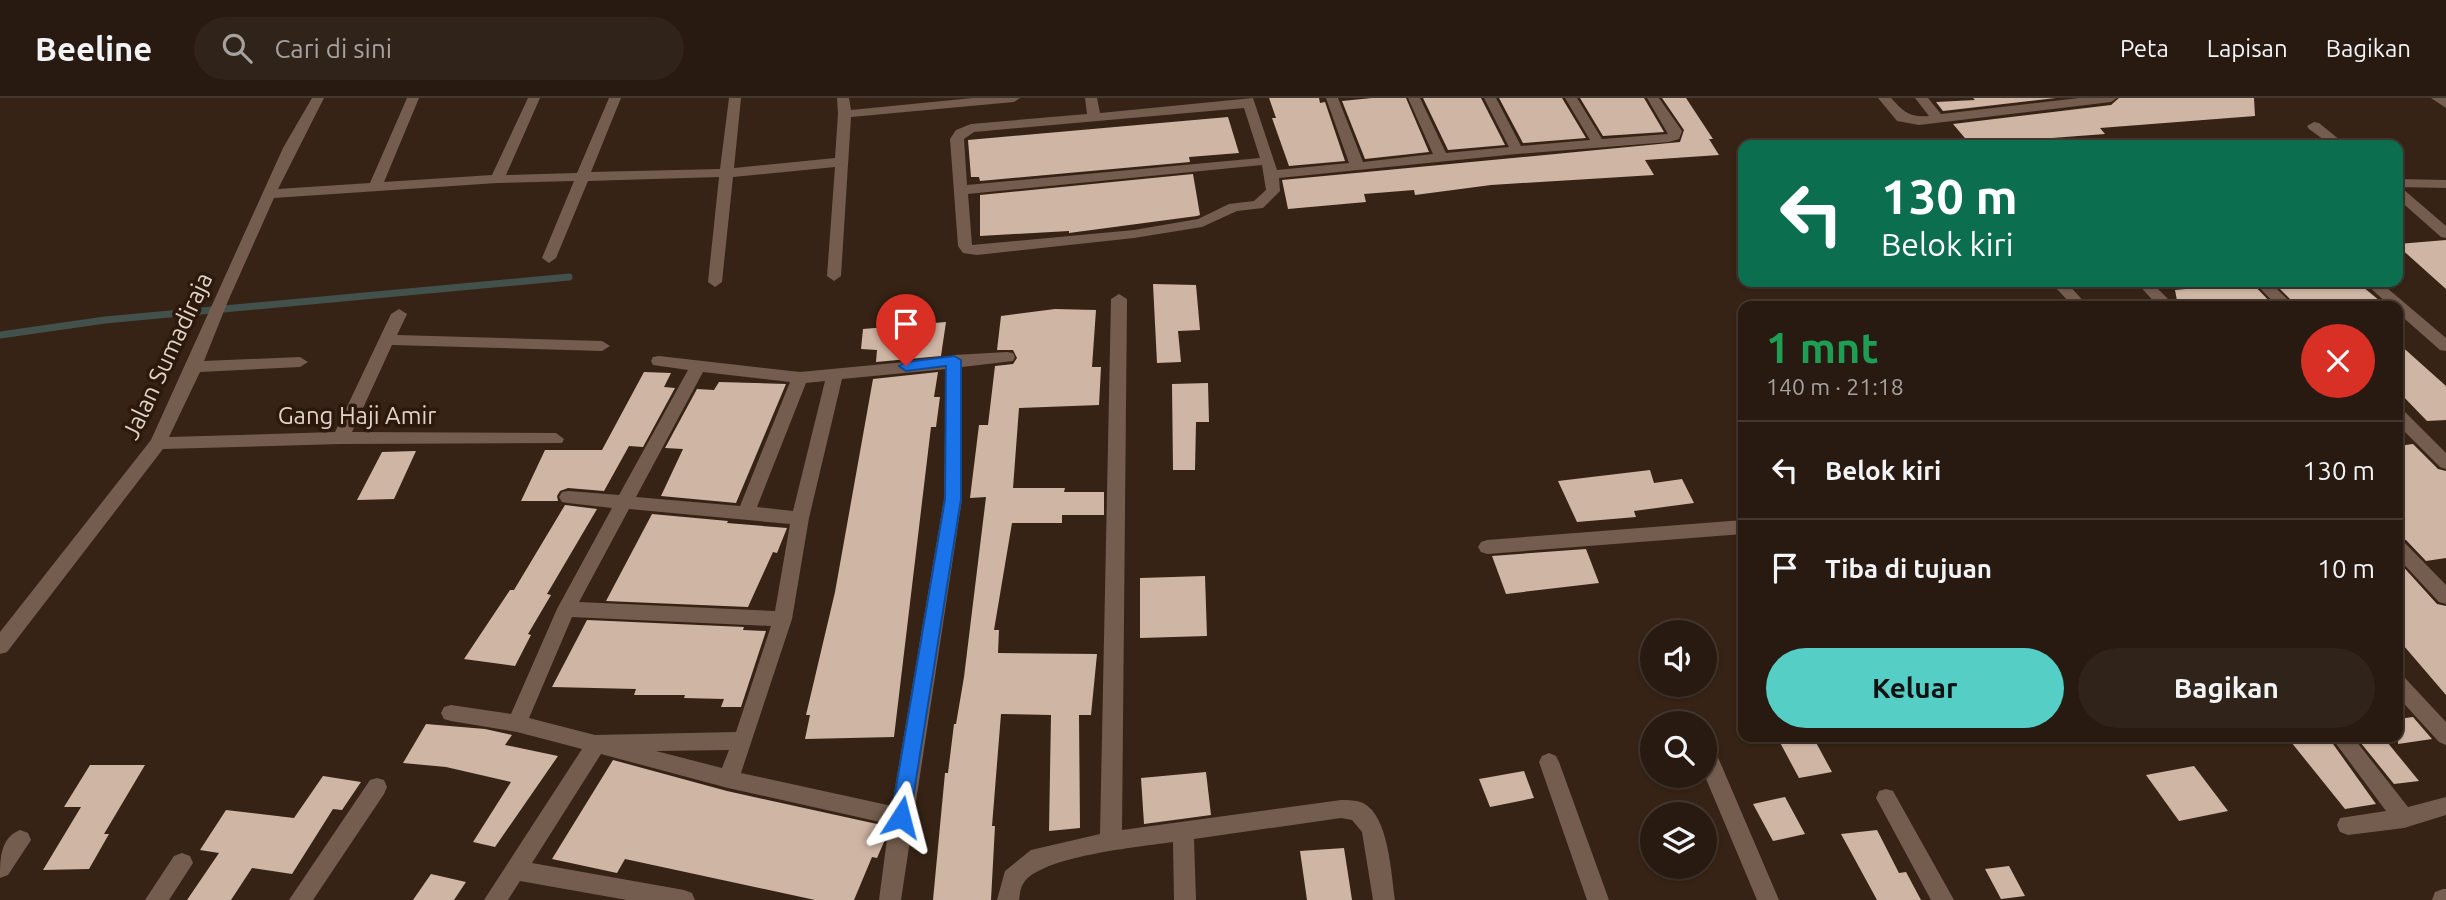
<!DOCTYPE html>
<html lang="id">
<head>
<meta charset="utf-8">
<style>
  body { margin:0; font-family:Ubuntu,sans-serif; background:#302319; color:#f1f3f6; height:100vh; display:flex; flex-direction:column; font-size:26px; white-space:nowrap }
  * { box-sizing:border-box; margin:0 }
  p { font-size:23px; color:#a5a19f }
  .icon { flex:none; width:38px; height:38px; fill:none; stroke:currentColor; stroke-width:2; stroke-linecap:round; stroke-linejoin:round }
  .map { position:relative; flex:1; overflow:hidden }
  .details { position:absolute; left:1738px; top:203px; width:665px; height:441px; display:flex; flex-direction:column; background:#281a10; border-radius:14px; box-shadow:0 2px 5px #0004,0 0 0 2px #443830 }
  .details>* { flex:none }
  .banner { position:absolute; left:1738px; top:42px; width:665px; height:147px; border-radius:14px; box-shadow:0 2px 5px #0004,0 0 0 2px #443830; background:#0b6e4f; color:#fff; overflow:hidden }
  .controls { position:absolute; left:1640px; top:522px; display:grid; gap:14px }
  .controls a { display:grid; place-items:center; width:77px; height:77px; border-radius:50%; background:#281a10; box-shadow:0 2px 5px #0004,0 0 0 2px #443830; font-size:35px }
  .pin { position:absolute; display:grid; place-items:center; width:60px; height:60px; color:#fff; margin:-72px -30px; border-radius:50% 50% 50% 0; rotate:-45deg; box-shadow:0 0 7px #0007 }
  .pin .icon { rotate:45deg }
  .me { position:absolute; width:77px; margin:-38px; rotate:9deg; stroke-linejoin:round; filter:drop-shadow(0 0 5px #0008) }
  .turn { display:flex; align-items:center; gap:24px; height:147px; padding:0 28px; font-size:32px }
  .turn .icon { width:91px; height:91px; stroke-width:2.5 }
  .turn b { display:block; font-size:49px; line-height:60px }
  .round { display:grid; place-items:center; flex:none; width:74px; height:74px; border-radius:37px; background:#302319 }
  .overview { display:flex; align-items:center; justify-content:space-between; height:119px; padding:0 28px }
  h1 { font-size:42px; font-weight:700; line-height:52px; color:#1e9e55 }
  .button { display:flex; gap:14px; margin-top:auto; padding:14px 28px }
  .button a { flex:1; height:80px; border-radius:42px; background:#55cec5; color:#111; font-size:28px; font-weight:700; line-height:80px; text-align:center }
  .button a+a { background:#302319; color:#f1f3f6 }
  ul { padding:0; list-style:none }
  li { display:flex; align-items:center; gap:21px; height:98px; padding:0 28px; border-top:2px solid #443830 }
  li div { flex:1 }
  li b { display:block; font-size:26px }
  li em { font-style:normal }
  header { display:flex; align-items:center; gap:42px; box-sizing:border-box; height:98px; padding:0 35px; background:#281a10; border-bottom:2px solid #443830 }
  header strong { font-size:33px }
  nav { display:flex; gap:38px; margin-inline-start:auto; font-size:24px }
  .search { width:490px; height:63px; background:#302319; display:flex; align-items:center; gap:18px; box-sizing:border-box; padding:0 24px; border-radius:38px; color:#a5a19f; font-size:26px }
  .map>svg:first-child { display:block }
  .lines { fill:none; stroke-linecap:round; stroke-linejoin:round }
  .stream { stroke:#43514d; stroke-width:7 }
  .building { fill:#cfb5a4 }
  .minor { fill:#745d4e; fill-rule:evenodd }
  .route { fill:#1a73e8; stroke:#114b97; stroke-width:2 }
  .labels { text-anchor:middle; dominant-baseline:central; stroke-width:7; stroke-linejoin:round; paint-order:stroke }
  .street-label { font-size:24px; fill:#dfd2c9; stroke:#2c190b }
</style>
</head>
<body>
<header>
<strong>Beeline</strong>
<div class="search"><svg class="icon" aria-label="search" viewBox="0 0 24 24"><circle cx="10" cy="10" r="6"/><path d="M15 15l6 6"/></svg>Cari di sini</div>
<nav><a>Peta</a><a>Lapisan</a><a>Bagikan</a></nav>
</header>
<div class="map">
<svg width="2446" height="802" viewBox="0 0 2446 802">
  <rect width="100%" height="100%" fill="#362315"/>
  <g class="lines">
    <path class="stream" d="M 0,237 L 105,222 L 569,179"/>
  </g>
  <g class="building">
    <path d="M 1269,0 L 1319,0 L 1320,5 L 1325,4 L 1345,63 L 1289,68 L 1272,20 L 1276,20 Z"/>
    <path d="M 1372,0 L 1406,0 L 1429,54 L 1365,61 L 1342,3 Z"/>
    <path d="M 1423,0 L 1481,0 L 1505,47 L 1448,52 Z"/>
    <path d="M 1499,0 L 1562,0 L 1586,40 L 1523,45 Z"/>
    <path d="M 1580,0 L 1644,0 L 1664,34 L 1603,38 Z"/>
    <path d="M 1662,0 L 1686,0 L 1713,41 L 1709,41 L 1719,57 L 1645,62 L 1654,77 L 1491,87 L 1415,97 L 1414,92 L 1364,96 L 1366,104 L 1288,111 L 1282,82 L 1680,44 L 1684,32 Z"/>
    <path d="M 1973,0 L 2056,0 L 1943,13 L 1936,4 L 1975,2 Z"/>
    <path d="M 2119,0 L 2254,0 L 2255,18 L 2100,30 L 2105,36 L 1970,46 L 1953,26 L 2111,7 Z"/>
    <path d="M 1228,19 L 1239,55 L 1189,59 L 1190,64 L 980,83 L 979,79 L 971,79 L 968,42 Z"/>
    <path d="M 1193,76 L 1200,117 L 1197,118 L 1069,135 L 1069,133 L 980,138 L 980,97 Z"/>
    <path d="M 2446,142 L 2446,191 L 2398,148 L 2398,146 Z"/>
    <path d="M 2214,184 L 2251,184 L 2274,208 L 2178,208 L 2175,192 L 2218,188 Z"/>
    <path d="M 2273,184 L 2324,184 L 2329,189 L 2357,184 L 2386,208 L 2297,208 Z"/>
    <path d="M 1153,186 L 1196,187 L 1200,232 L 1178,233 L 1181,264 L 1157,265 Z"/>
    <path d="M 1055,211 L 1096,212 L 1092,269 L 1101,269 L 1099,307 L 1019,310 L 1013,390 L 1065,390 L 1064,394 L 1104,394 L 1104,417 L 1062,417 L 1062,425 L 1012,425 L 994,532 L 999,532 L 998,555 L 1097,556 L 1091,617 L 1079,617 L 1080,730 L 1049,733 L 1051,617 L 1001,616 L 992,728 L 995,728 L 991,802 L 933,802 L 945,675 L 948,675 L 954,626 L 956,626 L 964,579 L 986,399 L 970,400 L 979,327 L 988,327 L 995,268 L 1013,266 L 1017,260 L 1013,252 L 997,252 L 1001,218 Z"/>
    <path d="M 946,224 L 941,258 L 876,264 L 877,252 L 861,251 L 863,231 Z"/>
    <path d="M 2398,245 L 2446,288 L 2446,322 L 2427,323 L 2398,293 Z"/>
    <path d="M 644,274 L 671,275 L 664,289 L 675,290 L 643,349 L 629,348 L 604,393 L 568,390 L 560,393 L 557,398 L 558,403 L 521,403 L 545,352 L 602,352 Z"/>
    <path d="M 938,274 L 934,299 L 940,299 L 936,329 L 931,329 L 894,639 L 805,641 L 810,617 L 806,617 L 835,494 L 873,281 Z"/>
    <path d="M 719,284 L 786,286 L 736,405 L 661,398 L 683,351 L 665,350 L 697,291 L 714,292 Z"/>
    <path d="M 1208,285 L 1209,324 L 1196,324 L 1195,372 L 1173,372 L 1172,286 Z"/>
    <path d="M 2413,346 L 2438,371 L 2446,373 L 2446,460 L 2426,463 L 2406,442 L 2398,440 L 2398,348 Z"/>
    <path d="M 416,353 L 394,401 L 357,402 L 382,354 Z"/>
    <path d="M 1650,372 L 1654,385 L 1682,381 L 1694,405 L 1634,413 L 1636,419 L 1577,424 L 1558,383 Z"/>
    <path d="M 565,407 L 597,411 L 547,496 L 551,497 L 528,536 L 531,537 L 515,568 L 464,561 L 510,492 L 514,492 Z"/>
    <path d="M 652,416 L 728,423 L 727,425 L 787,430 L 777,455 L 773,454 L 748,509 L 606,503 Z"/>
    <path d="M 1586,451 L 1599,485 L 1506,496 L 1492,458 Z"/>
    <path d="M 2398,463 L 2437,506 L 2446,508 L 2446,597 L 2398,541 Z"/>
    <path d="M 1205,478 L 1207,538 L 1140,540 L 1140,480 Z"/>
    <path d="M 587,522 L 744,529 L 743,532 L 766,533 L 741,609 L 721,609 L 724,601 L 684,600 L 685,597 L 634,597 L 636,591 L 552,589 Z"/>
    <path d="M 2413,619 L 2432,641 L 2398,646 L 2398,621 Z"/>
    <path d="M 426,626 L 485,631 L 512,637 L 505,647 L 558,658 L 495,749 L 473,744 L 511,684 L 446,669 L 403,665 Z"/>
    <path d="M 1777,639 L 1813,639 L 1832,674 L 1799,680 Z"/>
    <path d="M 2287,639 L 2328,639 L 2376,706 L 2345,711 Z"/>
    <path d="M 2356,639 L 2383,639 L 2419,683 L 2394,686 Z"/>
    <path d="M 613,662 L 727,693 L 886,728 L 884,744 L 877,760 L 872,759 L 854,802 L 815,802 L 625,761 L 617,775 L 552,761 Z"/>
    <path d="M 90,667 L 145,667 L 104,736 L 109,736 L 89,771 L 43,772 L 81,709 L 64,709 Z"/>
    <path d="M 2194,668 L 2228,713 L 2179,723 L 2146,677 Z"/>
    <path d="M 1524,673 L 1534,700 L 1490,709 L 1479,681 Z"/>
    <path d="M 1206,674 L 1211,717 L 1144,726 L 1141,680 Z"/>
    <path d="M 323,678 L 361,684 L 342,712 L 333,711 L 292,776 L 252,770 L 231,802 L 187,802 L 219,755 L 200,752 L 226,712 L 294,720 Z"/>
    <path d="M 1785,699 L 1805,736 L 1773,743 L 1753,706 Z"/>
    <path d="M 1877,732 L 1899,775 L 1906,774 L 1921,802 L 1877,802 L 1841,736 Z"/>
    <path d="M 1344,750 L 1352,802 L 1307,802 L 1300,753 Z"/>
    <path d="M 2009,768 L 2025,798 L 2001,801 L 1985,771 Z"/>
    <path d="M 431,776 L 466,784 L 454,802 L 413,802 Z"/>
  </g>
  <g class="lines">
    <g class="minor">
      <path d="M 312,0 L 324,0 L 278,91 L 370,85 L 407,0 L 419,0 L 384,84 L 492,77 L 528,0 L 540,0 L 506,77 L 577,75 L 609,0 L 621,0 L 591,74 L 720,71 L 729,0 L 741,0 L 734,70 L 835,60 L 838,16 L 837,0 L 849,0 L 851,12 L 973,0 L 1020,0 L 1014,4 L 851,19 L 841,178 L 834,183 L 827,178 L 835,69 L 733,79 L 722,184 L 715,189 L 708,184 L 719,79 L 588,83 L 556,160 L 549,165 L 542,160 L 574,83 L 497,85 L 274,100 L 228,203 L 204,263 L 300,259 L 308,264 L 300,269 L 200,274 L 169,339 L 335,334 L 391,216 L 399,211 L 407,216 L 397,237 L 602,243 L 610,248 L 602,253 L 392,247 L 352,334 L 556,335 L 564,341 L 562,345 L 341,346 L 163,351 L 7,554 L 0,556 L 0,534 L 151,342 L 283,50 Z"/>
      <path d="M 1085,0 L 1097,0 L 1100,15 L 1253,0 L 1277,72 L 1349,65 L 1326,0 L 1338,0 L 1363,64 L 1433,56 L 1408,0 L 1420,0 L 1446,55 L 1509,49 L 1484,0 L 1496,0 L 1521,48 L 1590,42 L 1565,0 L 1577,0 L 1602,41 L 1668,36 L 1647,0 L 1659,0 L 1682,33 L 1679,41 L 1669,44 L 1517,56 L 1279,80 L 1280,93 L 1263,110 L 1237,113 L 1202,129 L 1134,140 L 977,157 L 963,155 L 958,148 L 950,41 L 956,32 L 971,26 L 1087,16 ZM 1244,10 L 1260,60 L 967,87 L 964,41 L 974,34 ZM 1262,67 L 1266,92 L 1254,103 L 1229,106 L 1198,121 L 1134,132 L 972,147 L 968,96 Z"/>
      <path d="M 1878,0 L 1891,0 C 1903,13 1909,20 1929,18 L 1915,0 L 1928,0 L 1941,16 L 2079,0 L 2117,0 L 2111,4 L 1919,27 L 1897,23 Z"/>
      <path d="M 2431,0 L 2446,0 L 2446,10 Z"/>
      <path d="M 2314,24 L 2319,25 L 2346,47 L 2331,47 L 2309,31 L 2307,28 Z"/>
      <path d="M 2398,81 L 2446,82 L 2446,90 L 2398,89 Z"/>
      <path d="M 2398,90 L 2403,91 L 2446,128 L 2446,140 L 2441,139 L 2398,101 Z"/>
      <path d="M 2136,184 L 2151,184 L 2175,208 L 2158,208 Z"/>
      <path d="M 2254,184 L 2270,184 L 2294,208 L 2277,208 Z"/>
      <path d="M 2364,184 L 2380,184 L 2446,240 L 2446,253 L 2440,252 L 2398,215 L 2398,208 L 2390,208 Z"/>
      <path d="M 2057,185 L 2067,185 L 2088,208 L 2073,208 L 2054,188 Z"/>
      <path d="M 1119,196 L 1127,201 L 1122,732 L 1341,702 C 1348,702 1356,702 1363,705 C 1389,718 1391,776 1395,802 L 1373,802 L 1362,734 L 1352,722 L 1341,720 L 1194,741 L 1196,802 L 1174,802 L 1173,744 C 1140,749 1039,758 1023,786 C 1020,790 1020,798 1019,802 L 997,802 L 1005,773 L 1031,752 L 1100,736 L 1111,201 Z"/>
      <path d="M 1007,254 L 1013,255 L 1015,259 L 1013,263 L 962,269 L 962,401 L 901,802 L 879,802 L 889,726 L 728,690 L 601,656 L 532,765 L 684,792 L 692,795 L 695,802 L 627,802 L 520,783 L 508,802 L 484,802 L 582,651 L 517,634 L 451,623 L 444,621 L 441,615 L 444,609 L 451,607 L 511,616 L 557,511 L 612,410 L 568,405 L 562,404 L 559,399 L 562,394 L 568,393 L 619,397 L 688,272 L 653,267 L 651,263 L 653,259 L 659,258 L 800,274 L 947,260 L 954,257 ZM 946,271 L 944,401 L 892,708 L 741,675 L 792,521 L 809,420 L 842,281 ZM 703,274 L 790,284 L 740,408 L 636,399 ZM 825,283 L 793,413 L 757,409 L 806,285 ZM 629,411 L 790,426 L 775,513 L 579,504 ZM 572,519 L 771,528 L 736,634 L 595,637 L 529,620 ZM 729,652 L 722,670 L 656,653 Z"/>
      <path d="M 2398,311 L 2404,313 L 2446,355 L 2446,371 L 2440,369 L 2398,327 Z"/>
      <path d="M 1743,422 L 1743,436 L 1487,456 L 1481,454 L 1478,449 L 1481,444 L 1487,442 Z"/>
      <path d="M 2398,442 L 2404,444 L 2446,487 L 2446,506 L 2439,504 L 2398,460 Z"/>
      <path d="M 2398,578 L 2405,580 L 2446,624 L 2446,647 L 2439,644 L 2398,599 Z"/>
      <path d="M 2331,639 L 2353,639 L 2408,709 L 2446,699 L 2446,717 L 2404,730 L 2348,737 L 2340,734 L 2337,727 L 2340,720 L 2386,713 Z"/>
      <path d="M 1704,641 L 1711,644 L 1714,650 L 1779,802 L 1757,802 L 1704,676 Z"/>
      <path d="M 1549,655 L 1556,658 L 1559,664 L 1609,802 L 1587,802 L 1539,664 L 1542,658 Z"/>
      <path d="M 377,680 L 384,682 L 387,689 L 384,696 L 313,802 L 289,802 L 370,682 Z"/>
      <path d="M 1886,691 L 1893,693 L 1954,802 L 1931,802 L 1876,700 L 1879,693 Z"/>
      <path d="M 20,732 L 28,735 L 31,742 L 8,777 L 0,780 C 0,761 0,740 20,732 Z"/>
      <path d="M 182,755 L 190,758 L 193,765 L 169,802 L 145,802 L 174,758 Z"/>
      <path d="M 2443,791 L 2446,791 L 2446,802 L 2432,802 L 2435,794 Z"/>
    </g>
  </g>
  <path class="route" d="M 954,258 L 961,262 L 961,401 L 910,719 L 908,725 L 901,727 L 894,725 L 891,719 L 945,401 L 946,268 L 906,273 L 899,268 L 906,264 Z"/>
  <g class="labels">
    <g class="street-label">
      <text transform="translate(167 258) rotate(-65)">Jalan Sumadiraja</text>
      <text x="357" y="317">Gang Haji Amir</text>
    </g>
  </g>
</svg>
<div class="controls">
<a><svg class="icon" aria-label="sound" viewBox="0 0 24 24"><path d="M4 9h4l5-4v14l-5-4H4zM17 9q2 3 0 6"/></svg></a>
<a><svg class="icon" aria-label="search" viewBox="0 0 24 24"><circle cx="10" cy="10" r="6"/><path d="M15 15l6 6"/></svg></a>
<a><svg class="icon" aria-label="layers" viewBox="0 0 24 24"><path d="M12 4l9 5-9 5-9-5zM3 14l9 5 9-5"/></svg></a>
</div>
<div class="pin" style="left:906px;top:268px;background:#d93025"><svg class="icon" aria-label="arrive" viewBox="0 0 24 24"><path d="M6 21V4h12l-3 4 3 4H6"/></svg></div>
<svg class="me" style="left:901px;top:719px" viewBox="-20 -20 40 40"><path d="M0-17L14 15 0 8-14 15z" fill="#1a73e8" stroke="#fff" stroke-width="4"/></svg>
<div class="banner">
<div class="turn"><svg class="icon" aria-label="left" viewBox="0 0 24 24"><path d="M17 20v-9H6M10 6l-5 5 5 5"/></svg><div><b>130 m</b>Belok kiri</div></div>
</div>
<section class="details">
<div class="overview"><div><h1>1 mnt</h1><p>140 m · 21:18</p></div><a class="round" style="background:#d93025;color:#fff"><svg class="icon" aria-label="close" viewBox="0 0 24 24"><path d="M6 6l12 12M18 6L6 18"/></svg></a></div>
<ul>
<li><svg class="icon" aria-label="left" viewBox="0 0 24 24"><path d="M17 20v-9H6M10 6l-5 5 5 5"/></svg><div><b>Belok kiri</b></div><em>130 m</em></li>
<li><svg class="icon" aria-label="arrive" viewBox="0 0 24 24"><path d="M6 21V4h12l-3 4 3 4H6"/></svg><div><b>Tiba di tujuan</b></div><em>10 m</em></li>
</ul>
<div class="button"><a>Keluar</a><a>Bagikan</a></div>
</section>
</div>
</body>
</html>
